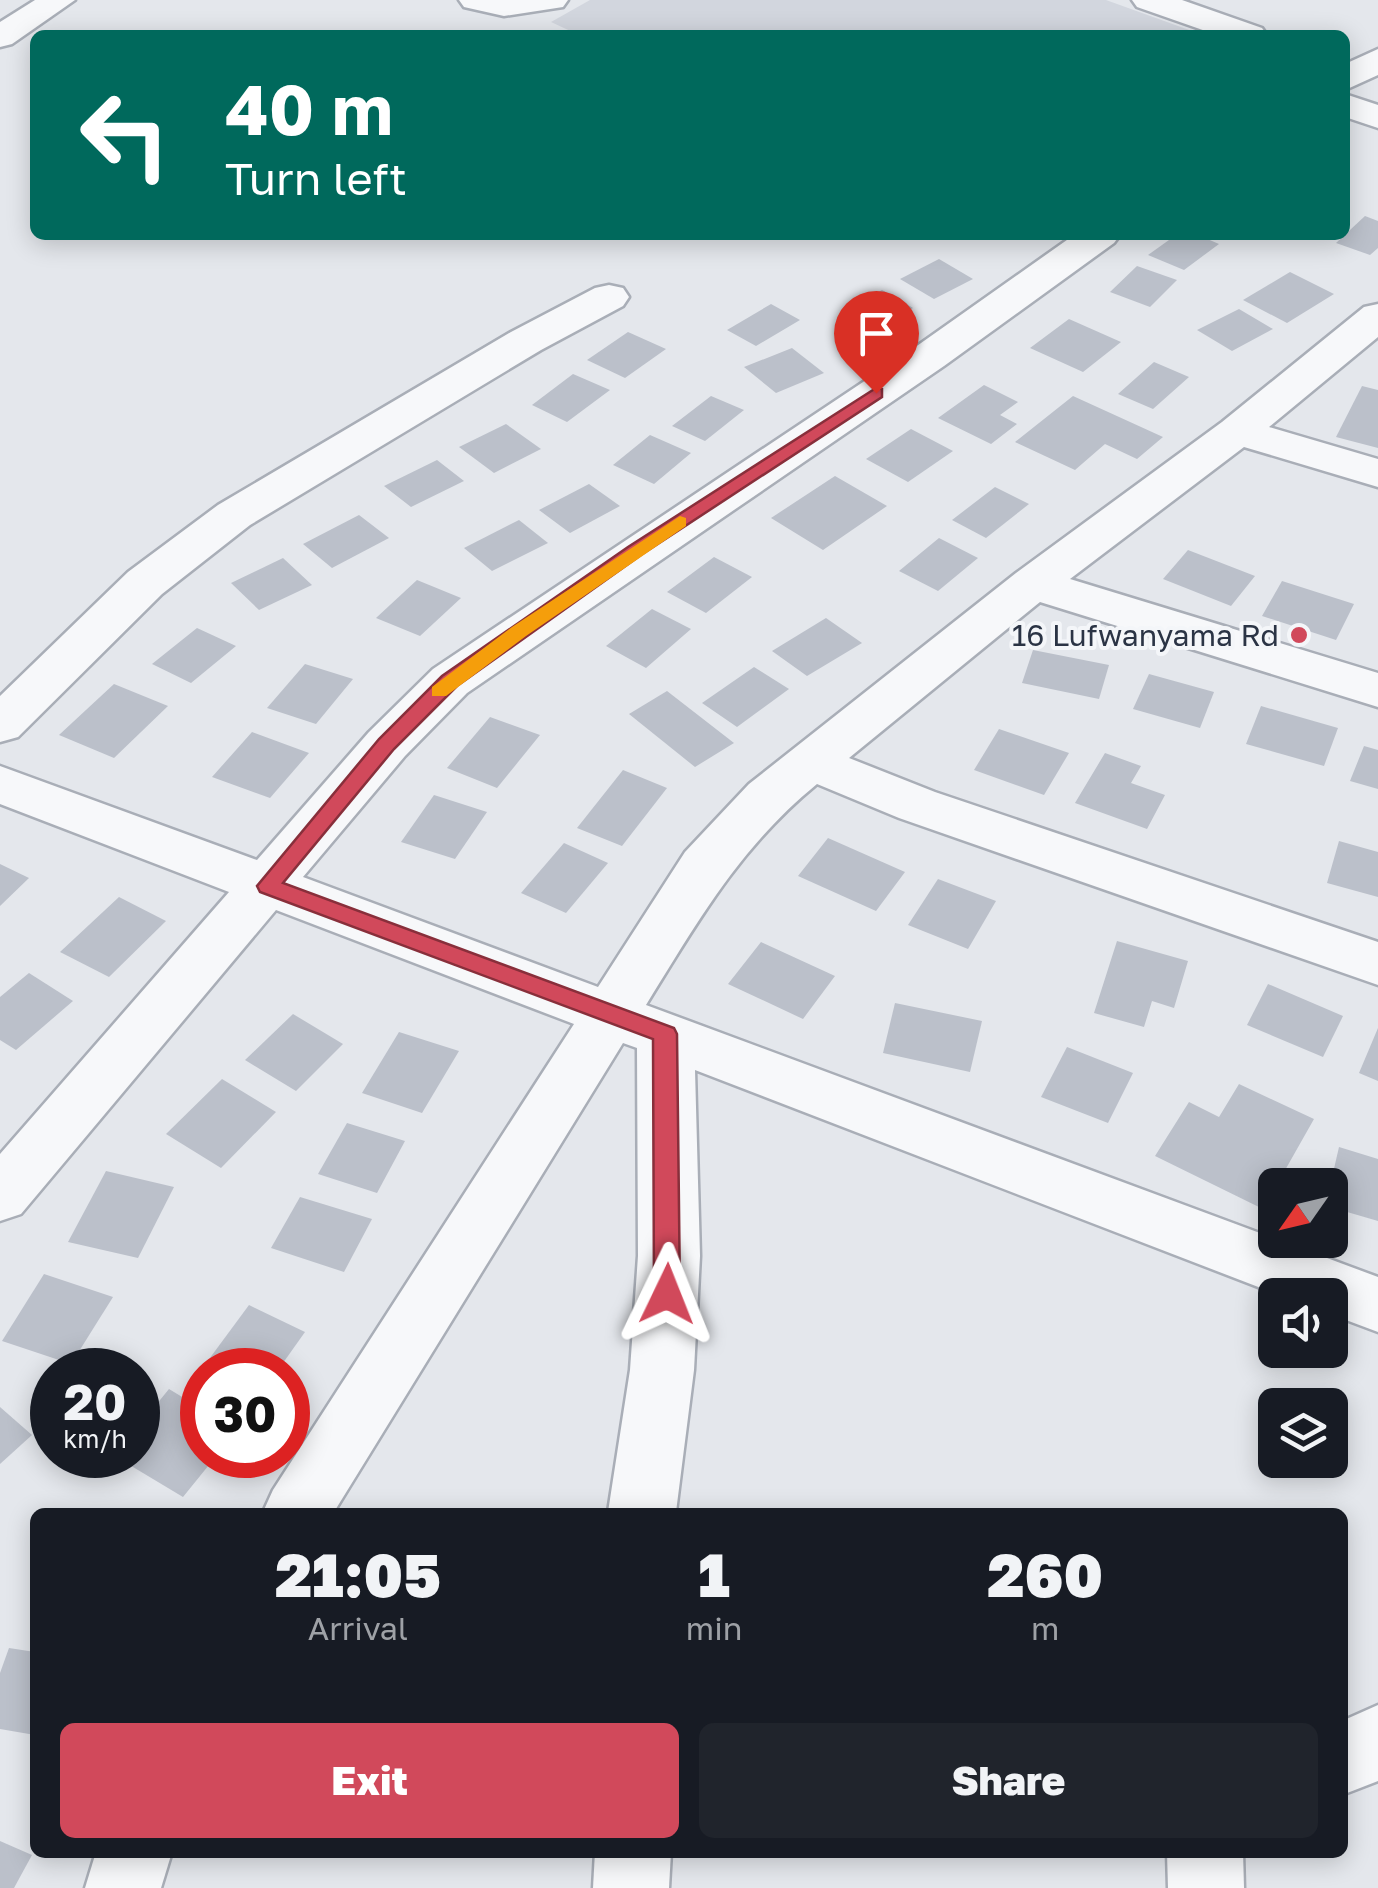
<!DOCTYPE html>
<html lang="en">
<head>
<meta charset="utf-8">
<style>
  body { margin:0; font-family:"Golos Text",sans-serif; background:#20242c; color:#f1f3f6; height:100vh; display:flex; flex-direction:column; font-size:38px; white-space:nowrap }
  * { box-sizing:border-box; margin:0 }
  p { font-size:32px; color:#9ea1a6 }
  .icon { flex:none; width:55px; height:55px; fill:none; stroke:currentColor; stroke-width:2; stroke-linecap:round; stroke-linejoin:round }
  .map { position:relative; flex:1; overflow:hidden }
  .details { position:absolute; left:30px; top:1508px; width:1318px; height:350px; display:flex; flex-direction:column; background:#171b24; border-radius:15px; box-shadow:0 5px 25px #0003 }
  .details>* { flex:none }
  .banner { position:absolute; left:30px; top:30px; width:1320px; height:210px; border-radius:15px; box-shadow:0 5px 25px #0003; background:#00695c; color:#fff; overflow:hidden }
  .needle { width:65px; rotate:236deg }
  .buttons { position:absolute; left:1258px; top:1168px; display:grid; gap:20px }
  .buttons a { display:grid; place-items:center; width:90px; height:90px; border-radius:15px; background:#171b24; box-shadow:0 5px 25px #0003; font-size:50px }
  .speed { position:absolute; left:30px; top:1348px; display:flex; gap:20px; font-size:50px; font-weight:700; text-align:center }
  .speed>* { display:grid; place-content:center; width:130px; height:130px; border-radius:50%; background:#171b24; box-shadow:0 5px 25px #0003; line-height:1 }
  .speed small { font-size:25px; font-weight:400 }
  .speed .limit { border:15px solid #d22; background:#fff; color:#111 }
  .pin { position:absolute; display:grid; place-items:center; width:85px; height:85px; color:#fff; margin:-102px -42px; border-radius:50% 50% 50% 0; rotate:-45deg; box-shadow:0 0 10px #0007 }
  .pin .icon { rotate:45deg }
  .me { position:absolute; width:110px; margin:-55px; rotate:2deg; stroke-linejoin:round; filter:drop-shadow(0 0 8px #0008) }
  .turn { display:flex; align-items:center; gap:35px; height:210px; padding:0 30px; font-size:45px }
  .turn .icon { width:130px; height:130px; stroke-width:2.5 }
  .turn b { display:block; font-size:70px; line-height:85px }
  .eta { display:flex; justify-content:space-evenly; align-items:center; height:170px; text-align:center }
  .eta b { font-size:60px; font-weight:800; line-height:70px }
  .button { display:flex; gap:20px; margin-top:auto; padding:20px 30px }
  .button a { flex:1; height:115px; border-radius:15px; background:#d1495b; color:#fff; font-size:40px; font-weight:800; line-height:115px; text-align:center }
  .button a+a { background:#20242c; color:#f1f3f6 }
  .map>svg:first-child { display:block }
  .built { fill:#d2d6de }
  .building { fill:#bbc0ca }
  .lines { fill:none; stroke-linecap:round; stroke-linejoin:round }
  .street-casing { stroke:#a9aeb7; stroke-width:5 }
  .street { fill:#f7f8fa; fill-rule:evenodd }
  .route { fill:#d1495b; stroke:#882f3b; stroke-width:2.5 }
  .slow { fill:#f59e0b }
  .poi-dot { fill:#d1495b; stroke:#f4f6f9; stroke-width:4 }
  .labels { text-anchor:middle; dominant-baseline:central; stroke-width:8; stroke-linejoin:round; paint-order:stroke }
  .poi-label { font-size:30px; fill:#2b3445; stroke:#f4f6f9; text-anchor:end }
</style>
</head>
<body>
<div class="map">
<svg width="1378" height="1888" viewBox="0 0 1378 1888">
  <rect width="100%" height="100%" fill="#e4e7ec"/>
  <path class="built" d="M 590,0 L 1106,0 L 1203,35 L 579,35 L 551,22 Z"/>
  <g class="building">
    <path d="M 1365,216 L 1378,221 L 1378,248 L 1370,255 L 1336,243 Z"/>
    <path d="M 1176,235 L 1198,235 L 1219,244 L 1184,270 L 1148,255 Z"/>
    <path d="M 939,259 L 973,279 L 934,299 L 900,279 Z"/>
    <path d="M 1137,266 L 1177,280 L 1150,307 L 1110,292 Z"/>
    <path d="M 1290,272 L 1334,294 L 1287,323 L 1243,300 Z"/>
    <path d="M 882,290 L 913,308 L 877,328 L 846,309 Z"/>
    <path d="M 771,304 L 800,320 L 756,346 L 727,330 Z"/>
    <path d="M 1239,309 L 1273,329 L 1232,351 L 1197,330 Z"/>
    <path d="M 1069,319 L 1121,342 L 1083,372 L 1030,348 Z"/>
    <path d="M 628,332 L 666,349 L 625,378 L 587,360 Z"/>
    <path d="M 792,348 L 824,373 L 776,393 L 744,367 Z"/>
    <path d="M 1154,362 L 1189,377 L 1153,409 L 1118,394 Z"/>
    <path d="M 573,374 L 610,390 L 567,422 L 532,405 Z"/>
    <path d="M 984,385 L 1018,402 L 1000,415 L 1017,424 L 991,444 L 938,418 Z"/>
    <path d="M 1362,386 L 1378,390 L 1378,448 L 1336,437 Z"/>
    <path d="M 711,396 L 744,410 L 705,441 L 672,426 Z"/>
    <path d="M 1073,396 L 1163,437 L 1137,459 L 1105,444 L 1075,470 L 1015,442 Z"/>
    <path d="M 506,424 L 541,449 L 494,473 L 459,447 Z"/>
    <path d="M 911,429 L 953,451 L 908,482 L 866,459 Z"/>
    <path d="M 650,435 L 691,453 L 654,484 L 613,465 Z"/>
    <path d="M 437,460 L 464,481 L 411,507 L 384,486 Z"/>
    <path d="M 835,476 L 887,506 L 823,550 L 771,518 Z"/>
    <path d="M 589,484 L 620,506 L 570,533 L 539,510 Z"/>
    <path d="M 995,487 L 1029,504 L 986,538 L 952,520 Z"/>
    <path d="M 359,515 L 389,538 L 332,568 L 303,544 Z"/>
    <path d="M 519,520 L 548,543 L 492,571 L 464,548 Z"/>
    <path d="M 939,538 L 978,558 L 938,591 L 899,571 Z"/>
    <path d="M 1188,550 L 1255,576 L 1231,606 L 1163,579 Z"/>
    <path d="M 714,557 L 752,577 L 706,613 L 667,592 Z"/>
    <path d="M 283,558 L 312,585 L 259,610 L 231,583 Z"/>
    <path d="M 417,580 L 461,598 L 420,636 L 376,618 Z"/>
    <path d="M 1282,581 L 1354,604 L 1336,640 L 1262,616 Z"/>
    <path d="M 652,609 L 691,629 L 646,668 L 606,646 Z"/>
    <path d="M 826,618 L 862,643 L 807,676 L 772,651 Z"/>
    <path d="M 197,628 L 236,646 L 191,683 L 152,664 Z"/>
    <path d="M 1033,650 L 1109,665 L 1099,699 L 1022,683 Z"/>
    <path d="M 305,664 L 353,679 L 316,724 L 267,708 Z"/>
    <path d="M 754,667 L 789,689 L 737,727 L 702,703 Z"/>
    <path d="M 1149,674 L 1214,692 L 1200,728 L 1133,709 Z"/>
    <path d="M 114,684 L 168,706 L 114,758 L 59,735 Z"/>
    <path d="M 667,691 L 734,743 L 695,767 L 629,714 Z"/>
    <path d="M 1261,706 L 1338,728 L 1324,766 L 1246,744 Z"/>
    <path d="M 490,717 L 540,735 L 497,788 L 447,768 Z"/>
    <path d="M 999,729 L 1069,753 L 1044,795 L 974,770 Z"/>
    <path d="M 252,732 L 309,753 L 270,798 L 212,777 Z"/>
    <path d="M 1364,746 L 1378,750 L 1378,789 L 1350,781 Z"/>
    <path d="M 1105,753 L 1141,766 L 1131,783 L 1165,795 L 1147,829 L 1075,803 Z"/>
    <path d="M 623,770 L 667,788 L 622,846 L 577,828 Z"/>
    <path d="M 434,795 L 487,812 L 455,859 L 401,842 Z"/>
    <path d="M 828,838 L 905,872 L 876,911 L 798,876 Z"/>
    <path d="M 1339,841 L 1378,852 L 1378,897 L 1327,883 Z"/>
    <path d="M 564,843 L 608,863 L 566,913 L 521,893 Z"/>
    <path d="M 0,864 L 29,878 L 0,906 Z"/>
    <path d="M 938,879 L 996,901 L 968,949 L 908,925 Z"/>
    <path d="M 119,897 L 166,921 L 109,977 L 60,952 Z"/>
    <path d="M 1117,941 L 1188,961 L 1174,1008 L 1152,1001 L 1144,1027 L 1094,1013 Z"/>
    <path d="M 761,942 L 835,976 L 803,1019 L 728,984 Z"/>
    <path d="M 29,973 L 73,1001 L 16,1050 L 0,1040 L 0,997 Z"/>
    <path d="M 1268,984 L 1343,1016 L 1323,1057 L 1247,1025 Z"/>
    <path d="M 895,1003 L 982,1021 L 970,1072 L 883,1053 Z"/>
    <path d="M 293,1014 L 343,1044 L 296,1091 L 245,1060 Z"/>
    <path d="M 1378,1028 L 1378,1081 L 1359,1073 Z"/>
    <path d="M 399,1032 L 459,1051 L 422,1113 L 362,1093 Z"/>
    <path d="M 1067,1047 L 1133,1073 L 1108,1123 L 1041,1097 Z"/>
    <path d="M 222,1079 L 276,1112 L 221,1168 L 166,1134 Z"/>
    <path d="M 1239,1084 L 1314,1119 L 1263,1209 L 1155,1156 L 1189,1102 L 1219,1117 Z"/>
    <path d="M 347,1123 L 405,1141 L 377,1193 L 318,1174 Z"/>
    <path d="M 1339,1147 L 1378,1159 L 1378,1221 L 1330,1207 L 1330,1186 Z"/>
    <path d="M 106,1171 L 174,1187 L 138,1258 L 68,1242 Z"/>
    <path d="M 300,1197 L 372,1219 L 344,1272 L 271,1248 Z"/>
    <path d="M 44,1274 L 113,1297 L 71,1364 L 2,1341 Z"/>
    <path d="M 249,1305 L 305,1332 L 278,1370 L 201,1370 Z"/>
    <path d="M 169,1389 L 202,1409 L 202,1455 L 217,1455 L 183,1497 L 113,1455 L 138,1455 L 138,1427 Z"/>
    <path d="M 0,1407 L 32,1435 L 0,1464 Z"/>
    <path d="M 9,1648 L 35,1652 L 35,1735 L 0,1729 L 0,1673 Z"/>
    <path d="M 0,1841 L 32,1855 L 14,1888 L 0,1888 Z"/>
  </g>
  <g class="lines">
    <g class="street-casing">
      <g id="street">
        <path d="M 35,0 L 75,0 L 12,44 L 0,47 L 0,22 Z"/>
        <path d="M 459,0 L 568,0 L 563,7 L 504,16 L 464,7 Z"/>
        <path d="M 1132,0 L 1182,0 L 1262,28 L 1267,35 L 1217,35 L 1137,7 Z"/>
        <path d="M 1378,49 L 1378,75 L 1345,90 L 1345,64 Z"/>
        <path d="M 1345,94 L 1378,105 L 1378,128 L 1345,117 Z"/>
        <path d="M 1074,235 L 1120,235 L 1114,243 L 944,366 L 467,693 L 405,756 L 303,877 L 598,987 L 685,852 L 749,784 L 1016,573 L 1222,422 L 1364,307 L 1378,304 L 1378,337 L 1269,427 L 1378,459 L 1378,487 L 1244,447 L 1070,579 L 1378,673 L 1378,707 L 1040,602 L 849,758 L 935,792 L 1378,942 L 1378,985 L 899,818 L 817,784 C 739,848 698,921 646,1005 L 1378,1277 L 1378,1332 L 1330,1314 L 1330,1295 L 1279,1295 L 695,1070 L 700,1256 L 694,1370 L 676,1512 L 608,1512 L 630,1370 L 638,1256 L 637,1048 L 623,1043 L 334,1512 L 263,1512 L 273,1490 L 574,1024 L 276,910 L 21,1214 L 0,1221 L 0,1154 L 229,892 L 0,804 L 0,766 L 257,860 L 369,732 L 433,669 L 914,348 Z"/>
        <path d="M 609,285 L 623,288 L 629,297 L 623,306 L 541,350 L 250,525 L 162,594 L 18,737 L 0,742 L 0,696 L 128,572 L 218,505 L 511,332 L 595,288 Z"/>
        <path d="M 1378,1705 L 1378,1781 L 1342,1795 L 1342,1721 Z"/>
        <path d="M 96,1852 L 172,1852 L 161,1888 L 85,1888 Z"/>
        <path d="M 595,1852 L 671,1852 L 669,1888 L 593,1888 Z"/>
        <path d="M 1167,1852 L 1243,1852 L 1244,1888 L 1168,1888 Z"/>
      </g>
    </g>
    <use href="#street" class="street"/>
  </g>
  <path class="route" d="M 876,388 L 882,389 L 882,397 L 641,555 L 457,686 L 394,749 L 283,883 L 674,1028 L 677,1034 L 680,1294 L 676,1302 L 667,1305 L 658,1302 L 654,1294 L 653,1039 L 260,892 L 257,886 L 379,739 L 442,676 L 628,547 Z"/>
  <path class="slow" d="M 680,516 L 686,518 L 686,526 L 526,636 L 446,696 L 432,696 L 432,687 L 512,627 Z"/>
  <circle class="poi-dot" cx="1299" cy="635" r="10"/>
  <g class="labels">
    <g class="poi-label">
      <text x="1279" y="635">16 Lufwanyama Rd</text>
    </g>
  </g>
</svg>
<div class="buttons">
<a><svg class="needle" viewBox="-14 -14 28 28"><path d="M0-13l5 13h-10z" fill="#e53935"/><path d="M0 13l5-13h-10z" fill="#9ea1a6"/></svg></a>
<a><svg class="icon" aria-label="sound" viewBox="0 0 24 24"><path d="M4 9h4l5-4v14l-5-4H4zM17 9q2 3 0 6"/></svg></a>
<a><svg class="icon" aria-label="layers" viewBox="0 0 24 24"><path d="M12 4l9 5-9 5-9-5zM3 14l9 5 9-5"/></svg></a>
</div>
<div class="speed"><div>20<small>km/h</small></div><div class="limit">30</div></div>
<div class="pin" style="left:876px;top:393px;background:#d93025"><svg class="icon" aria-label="arrive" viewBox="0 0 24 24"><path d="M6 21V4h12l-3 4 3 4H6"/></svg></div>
<svg class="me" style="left:667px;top:1294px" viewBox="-20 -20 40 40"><path d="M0-17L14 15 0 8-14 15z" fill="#d1495b" stroke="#fff" stroke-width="4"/></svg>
<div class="banner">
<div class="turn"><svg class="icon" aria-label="left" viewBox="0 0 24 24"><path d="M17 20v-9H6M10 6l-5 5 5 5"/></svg><div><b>40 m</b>Turn left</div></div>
</div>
<section class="details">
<div class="eta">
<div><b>21:05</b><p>Arrival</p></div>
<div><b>1</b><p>min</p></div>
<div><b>260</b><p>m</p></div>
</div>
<div class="button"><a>Exit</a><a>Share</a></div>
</section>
</div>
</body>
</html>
